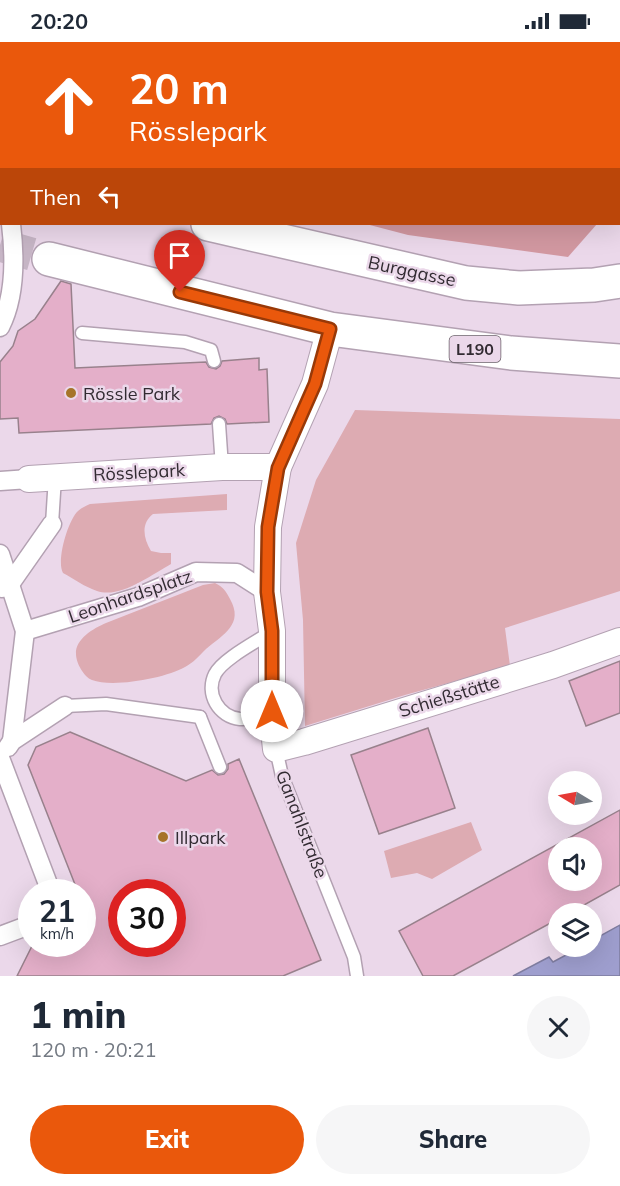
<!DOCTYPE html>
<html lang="en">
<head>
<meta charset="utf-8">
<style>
  body { margin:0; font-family:Mulish,sans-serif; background:#f6f6f7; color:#1f2937; height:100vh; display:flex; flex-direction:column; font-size:22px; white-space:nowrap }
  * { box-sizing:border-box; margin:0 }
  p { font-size:20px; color:#747a83 }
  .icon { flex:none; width:33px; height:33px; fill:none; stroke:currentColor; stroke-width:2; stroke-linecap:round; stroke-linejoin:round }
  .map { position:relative; height:934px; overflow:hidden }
  .details { display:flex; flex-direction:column; background:#fff; flex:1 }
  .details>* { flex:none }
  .guide { position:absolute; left:0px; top:0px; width:621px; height:183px; box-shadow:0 6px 24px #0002; background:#ea580c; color:#fff; overflow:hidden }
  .needle { width:39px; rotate:280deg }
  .fabs { position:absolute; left:548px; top:729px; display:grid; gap:12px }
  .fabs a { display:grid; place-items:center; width:54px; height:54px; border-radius:50%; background:#fff; box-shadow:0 6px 24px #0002; font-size:30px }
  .speed { position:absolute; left:18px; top:837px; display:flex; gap:12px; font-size:30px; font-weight:700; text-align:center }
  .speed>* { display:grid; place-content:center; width:78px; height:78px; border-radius:50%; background:#fff; box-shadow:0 6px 24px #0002; line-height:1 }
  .speed small { font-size:15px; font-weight:400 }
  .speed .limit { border:9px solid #d22; background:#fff; color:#111 }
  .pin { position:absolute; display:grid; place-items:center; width:51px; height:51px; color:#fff; margin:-62px -26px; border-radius:50% 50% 50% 0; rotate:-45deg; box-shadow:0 0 6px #0007 }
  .pin .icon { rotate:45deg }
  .me { position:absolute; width:66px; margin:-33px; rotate:0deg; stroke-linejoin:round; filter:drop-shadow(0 0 4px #0008) }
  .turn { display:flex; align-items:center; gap:21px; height:126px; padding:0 30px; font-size:27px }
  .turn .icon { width:78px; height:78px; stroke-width:2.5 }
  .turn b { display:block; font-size:42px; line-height:51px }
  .then { display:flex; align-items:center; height:57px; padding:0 30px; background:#0003; gap:12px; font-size:22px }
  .round { display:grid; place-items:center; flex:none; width:63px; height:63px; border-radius:32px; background:#f6f6f7 }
  .summary { display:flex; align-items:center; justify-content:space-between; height:102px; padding:0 30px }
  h1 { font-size:36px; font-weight:800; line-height:45px }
  .button { display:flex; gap:12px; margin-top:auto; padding:12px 30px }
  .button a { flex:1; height:69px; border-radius:36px; background:#ea580c; color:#fff; font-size:24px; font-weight:800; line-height:69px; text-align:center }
  .button a+a { background:#f6f6f7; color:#1f2937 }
  .status { display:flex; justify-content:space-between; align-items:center; height:42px; padding:0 30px; background:#fff; direction:ltr }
  .status svg { height:16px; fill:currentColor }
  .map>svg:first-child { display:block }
  .green { fill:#ddabb2 }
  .forest { fill:#d298a1 }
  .water { fill:#9e9ece; stroke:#7e7c9f; stroke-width:1.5 }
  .building { fill:#e4afc9; stroke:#98818c; stroke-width:1.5; fill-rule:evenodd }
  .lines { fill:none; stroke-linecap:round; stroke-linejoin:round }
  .primary-tunnel { stroke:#c6b5c5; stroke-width:33; stroke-dasharray:33 16; stroke-linecap:butt }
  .service-casing { stroke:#b3a1b2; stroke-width:15 }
  .pedestrian-casing { stroke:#b3a1b2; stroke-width:21 }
  .minor-casing { stroke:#b3a1b2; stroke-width:28 }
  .secondary-casing { stroke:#b3a1b2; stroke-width:36 }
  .primary-casing { stroke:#b3a1b2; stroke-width:36 }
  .service { stroke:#fff; stroke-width:12 }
  .pedestrian { stroke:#fff; stroke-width:18 }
  .minor { stroke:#fff; stroke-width:26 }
  .secondary { stroke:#fff; stroke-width:33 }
  .primary { stroke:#fff; stroke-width:33 }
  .route-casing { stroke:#983908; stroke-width:15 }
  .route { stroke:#ea580c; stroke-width:10 }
  .poi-dot { fill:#a6742a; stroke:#ebd8ea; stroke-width:2 }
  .labels { text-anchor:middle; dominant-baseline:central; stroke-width:5; stroke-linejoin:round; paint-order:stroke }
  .shield { fill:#ebd8ea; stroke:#6a5f69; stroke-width:1.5 }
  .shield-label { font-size:16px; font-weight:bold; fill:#322b32 }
  .street-label { font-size:18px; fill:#322b32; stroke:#ebd8ea }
  .poi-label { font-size:18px; fill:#322b32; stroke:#ebd8ea; text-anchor:start }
</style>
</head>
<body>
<div class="status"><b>20:20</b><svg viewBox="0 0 49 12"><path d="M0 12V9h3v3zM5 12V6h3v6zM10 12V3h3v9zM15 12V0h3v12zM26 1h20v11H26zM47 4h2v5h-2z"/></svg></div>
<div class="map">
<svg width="620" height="934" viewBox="0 0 620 934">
  <rect width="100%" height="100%" fill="#ebd8ea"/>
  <g class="green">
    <path d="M 355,368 L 620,377 L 620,549 L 505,586 L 510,624 L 405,653 L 305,684 L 303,578 L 296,501 L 316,438 Z"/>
    <path d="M 227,452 L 227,468 L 153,472 C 141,481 143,496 151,509 L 161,511 L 171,511 L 171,522 C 151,533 120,557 97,549 C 85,545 74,537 63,531 C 56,519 68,478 78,469 C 81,466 86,464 90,462 Z"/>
    <path d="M 215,541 C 223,545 226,549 230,557 C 244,582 224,592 206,607 C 200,613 193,621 185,625 C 166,636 113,646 92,638 C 84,635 76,621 76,612 C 75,597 94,586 106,581 C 138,568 171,556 203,543 Z"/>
    <path d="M 471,780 L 482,808 L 432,837 L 417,831 L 391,836 L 384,809 Z"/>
  </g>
  <g class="forest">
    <path d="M 368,0 L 620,0 L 620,156 L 620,2 L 368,1 Z"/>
    <path d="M 366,182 L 597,182 L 568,215 L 408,193 Z"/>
  </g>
  <path class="water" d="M 620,883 L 620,934 L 513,934 L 549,915 L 553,920 L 581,905 L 591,904 L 591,899 Z"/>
  <g class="building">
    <path d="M 61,239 L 71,242 L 75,326 L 206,320 L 209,325 L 216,327 L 220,324 L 222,319 L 259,316 L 259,328 L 267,327 L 269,380 L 227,382 L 225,377 L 219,374 L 214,376 L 211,382 L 19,391 L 18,376 L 0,377 L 0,320 L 13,304 L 18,289 L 35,277 Z"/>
    <path d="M 620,619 L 620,671 L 586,684 L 569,639 Z"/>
    <path d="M 428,686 L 455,766 L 379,792 L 351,713 Z"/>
    <path d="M 70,690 L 186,739 L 212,728 L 218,733 L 224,732 L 228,727 L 228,722 L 239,717 L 321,918 L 283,934 L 17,934 L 33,902 L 82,902 L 82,850 L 78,850 L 28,723 L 36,705 ZM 122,850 L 172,850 L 172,902 L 122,902 Z"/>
    <path d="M 620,768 L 620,843 L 568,872 L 558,872 L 558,877 L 453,934 L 423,934 L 399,889 ZM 558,806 L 591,806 L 591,838 L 558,838 Z"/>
  </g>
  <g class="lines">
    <path class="primary-tunnel" d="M 0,203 L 49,217"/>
    <g class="service-casing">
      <g id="service">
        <path d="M 82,291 L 185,300 L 211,308 L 214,319"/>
        <path d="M 219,382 L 222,425"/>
        <path d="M 52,482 L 55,435"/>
        <path d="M 271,590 C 256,600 223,617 215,632 C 205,652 219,675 240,677 C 251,678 262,673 272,669"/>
        <path d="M 65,664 L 106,662 L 200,675"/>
        <path d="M 200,675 L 220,725"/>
        <path d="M 276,707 L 282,734 L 354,915 L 357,934"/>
      </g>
    </g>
    <g class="pedestrian-casing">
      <g id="pedestrian">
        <path d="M 0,285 C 16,254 15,215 11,182"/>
        <path d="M 0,439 L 29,437"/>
        <path d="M 0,512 L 25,589 L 12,699"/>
        <path d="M 2,546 L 10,542 L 52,482"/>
        <path d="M 25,589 L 138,555 L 196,530 L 237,531 L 267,550"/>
        <path d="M 8,705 L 12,699 L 65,664"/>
        <path d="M 0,716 L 51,850"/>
        <path d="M 0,894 L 32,882"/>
      </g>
    </g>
    <g class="minor-casing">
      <g id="minor">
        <path d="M 240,0 L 241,2"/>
        <path d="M 330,287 L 315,342 L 278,425 L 268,485 L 267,550 L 272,589 L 272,669 L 276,707 L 304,700 L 553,623 L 620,599"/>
        <path d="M 29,437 L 222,425 L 278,425"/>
      </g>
    </g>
    <g class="secondary-casing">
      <g id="secondary">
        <path d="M 0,107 L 2,109"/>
        <path d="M 208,182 L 466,241 L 519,246 L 594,243 L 620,239"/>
      </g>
    </g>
    <g class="primary-casing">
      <path id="primary" d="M 49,217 L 330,287 L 511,311 L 620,319"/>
    </g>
    <use href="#service" class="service"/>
    <use href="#pedestrian" class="pedestrian"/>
    <use href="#minor" class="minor"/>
    <use href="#secondary" class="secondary"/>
    <use href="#primary" class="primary"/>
  </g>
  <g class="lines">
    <g class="route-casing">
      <path id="route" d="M 180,250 L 330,287 L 315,342 L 278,426 L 268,485 L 267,550 L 272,589 L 272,669"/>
    </g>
    <use href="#route" class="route"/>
  </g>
  <g class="poi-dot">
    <circle cx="71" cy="351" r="6"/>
    <circle cx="163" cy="795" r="6"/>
  </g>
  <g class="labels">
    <rect class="shield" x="449.5" y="294" width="51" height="26" rx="4.5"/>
    <g class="shield-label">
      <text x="475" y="307">L190</text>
    </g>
    <g class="street-label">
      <text transform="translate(412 229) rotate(12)">Burggasse</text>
      <text transform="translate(139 430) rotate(-3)">Rösslepark</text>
      <text transform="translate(130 554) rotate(-19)">Leonhardsplatz</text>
      <text transform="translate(449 654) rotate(-17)">Schießstätte</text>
      <text transform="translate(302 782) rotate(69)">Ganahlstraße</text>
    </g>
    <g class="poi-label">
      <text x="83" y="351">Rössle Park</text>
      <text x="175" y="795">Illpark</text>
    </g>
  </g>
</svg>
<div class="fabs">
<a><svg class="needle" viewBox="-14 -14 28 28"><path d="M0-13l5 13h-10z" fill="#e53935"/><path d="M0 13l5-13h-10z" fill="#747a83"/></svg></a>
<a><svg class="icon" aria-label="sound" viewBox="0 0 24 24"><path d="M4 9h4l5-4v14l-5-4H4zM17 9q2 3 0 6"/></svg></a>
<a><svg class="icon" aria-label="layers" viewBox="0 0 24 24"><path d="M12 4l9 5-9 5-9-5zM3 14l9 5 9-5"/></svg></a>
</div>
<div class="speed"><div>21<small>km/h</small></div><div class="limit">30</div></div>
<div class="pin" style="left:180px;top:250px;background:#d93025"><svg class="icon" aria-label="arrive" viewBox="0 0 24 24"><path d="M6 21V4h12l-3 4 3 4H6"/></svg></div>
<svg class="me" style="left:272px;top:669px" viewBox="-20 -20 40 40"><circle r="19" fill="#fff"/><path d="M0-13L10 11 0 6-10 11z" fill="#ea580c"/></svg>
<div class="guide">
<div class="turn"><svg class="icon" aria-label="ahead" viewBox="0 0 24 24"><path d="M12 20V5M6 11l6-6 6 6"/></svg><div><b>20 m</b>Rösslepark</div></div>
<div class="then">Then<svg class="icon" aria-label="left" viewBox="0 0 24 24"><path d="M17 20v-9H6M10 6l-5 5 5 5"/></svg></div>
</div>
</div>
<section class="details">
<div class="summary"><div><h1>1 min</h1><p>120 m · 20:21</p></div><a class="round"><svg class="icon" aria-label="close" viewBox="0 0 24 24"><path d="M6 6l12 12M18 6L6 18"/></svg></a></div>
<div class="button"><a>Exit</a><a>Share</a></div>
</section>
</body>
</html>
